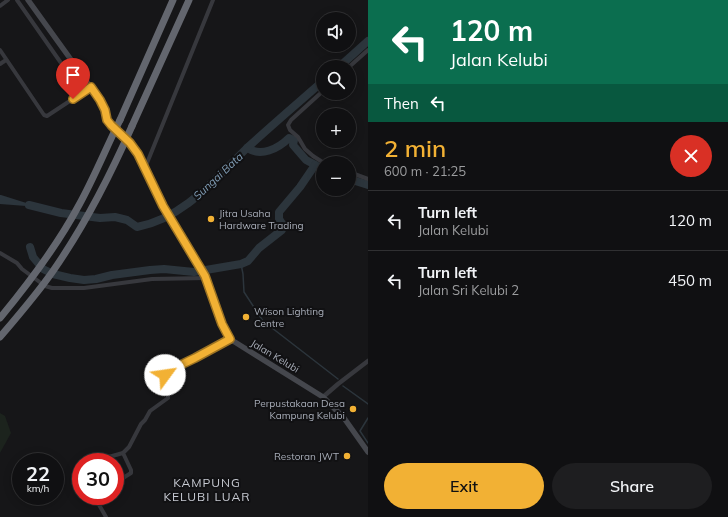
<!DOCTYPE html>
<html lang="en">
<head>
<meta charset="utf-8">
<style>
  body { margin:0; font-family:Mulish,sans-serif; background:#1e1e20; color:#f1f3f6; height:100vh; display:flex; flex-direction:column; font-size:15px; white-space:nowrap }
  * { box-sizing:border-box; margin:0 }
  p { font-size:13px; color:#9c9d9f }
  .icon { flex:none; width:22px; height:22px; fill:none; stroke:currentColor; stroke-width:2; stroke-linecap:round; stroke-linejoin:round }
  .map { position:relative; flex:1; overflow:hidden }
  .sheet { display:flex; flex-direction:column; background:#101012; width:360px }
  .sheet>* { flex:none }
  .top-card { background:#0b6e4f; color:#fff; overflow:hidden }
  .tools { position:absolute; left:316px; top:12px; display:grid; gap:8px }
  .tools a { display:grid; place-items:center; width:40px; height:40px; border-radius:50%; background:#101012; box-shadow:0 2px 10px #0003,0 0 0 1px #303032; font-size:20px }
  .speed { position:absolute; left:12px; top:453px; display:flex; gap:8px; font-size:20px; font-weight:700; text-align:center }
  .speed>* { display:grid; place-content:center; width:52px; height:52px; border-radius:50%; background:#101012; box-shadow:0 2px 10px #0003,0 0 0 1px #303032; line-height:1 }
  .speed small { font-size:10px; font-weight:400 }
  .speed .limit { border:6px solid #d22; background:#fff; color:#111 }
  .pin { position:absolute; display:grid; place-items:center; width:34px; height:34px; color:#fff; margin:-41px -17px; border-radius:50% 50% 50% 0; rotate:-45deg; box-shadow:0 0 4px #0007 }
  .pin .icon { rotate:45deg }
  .me { position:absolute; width:44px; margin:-22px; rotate:59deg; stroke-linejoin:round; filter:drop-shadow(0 0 3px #0008) }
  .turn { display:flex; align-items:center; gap:14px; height:84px; padding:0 16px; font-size:18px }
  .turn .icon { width:52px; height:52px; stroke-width:2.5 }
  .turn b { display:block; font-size:28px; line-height:34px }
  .then { display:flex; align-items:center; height:38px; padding:0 16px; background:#0003; gap:8px; font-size:15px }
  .round { display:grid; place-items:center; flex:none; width:42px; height:42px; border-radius:21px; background:#1e1e20 }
  .headline { display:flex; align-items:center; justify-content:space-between; height:68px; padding:0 16px }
  h1 { font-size:24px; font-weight:600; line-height:30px; color:#f2b134 }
  .primary-button { display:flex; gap:8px; margin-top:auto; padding:8px 16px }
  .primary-button a { flex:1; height:46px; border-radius:24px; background:#f2b134; color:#111; font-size:16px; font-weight:600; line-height:46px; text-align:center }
  .primary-button a+a { background:#1e1e20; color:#f1f3f6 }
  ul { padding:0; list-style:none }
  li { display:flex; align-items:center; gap:12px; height:60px; padding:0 16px; border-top:1px solid #303032 }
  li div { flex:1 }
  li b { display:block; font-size:15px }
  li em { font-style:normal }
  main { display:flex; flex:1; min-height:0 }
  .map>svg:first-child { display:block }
  .green { fill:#1c231d }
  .water { fill:#2c353c }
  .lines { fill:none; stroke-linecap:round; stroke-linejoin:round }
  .stream { stroke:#2c353c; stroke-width:1.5 }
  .river { stroke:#2c353c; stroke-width:8 }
  .minor { stroke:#37383d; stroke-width:4 }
  .tertiary { stroke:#37383d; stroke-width:4.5 }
  .secondary { stroke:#45474d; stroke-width:5.5 }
  .motorway { stroke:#63666e; stroke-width:7 }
  .motorway-bridge { stroke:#63666e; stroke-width:7 }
  .route-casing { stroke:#9d7322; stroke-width:10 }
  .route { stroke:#f2b134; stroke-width:7 }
  .poi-dot { fill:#f2b134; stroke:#111113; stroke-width:1.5 }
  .labels { text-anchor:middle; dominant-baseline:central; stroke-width:4; stroke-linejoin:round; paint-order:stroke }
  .poi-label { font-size:10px; fill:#a8adb8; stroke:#111113; text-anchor:start }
  .street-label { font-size:10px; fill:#a8adb8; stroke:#111113 }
  .water-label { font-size:11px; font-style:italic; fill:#7f9bb3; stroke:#111113 }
  .quarter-label { font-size:12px; letter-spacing:1px; fill:#c9ccd4; stroke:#111113 }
</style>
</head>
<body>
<main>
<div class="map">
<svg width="368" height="517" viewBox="0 0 368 517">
  <rect width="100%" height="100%" fill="#161618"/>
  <path class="green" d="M 0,413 L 5,416 L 11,433 L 0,453 Z"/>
  <path class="water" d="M 0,195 L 1,195 L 39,207 L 0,204 Z"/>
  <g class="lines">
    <g class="stream">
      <path d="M 241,264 L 243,274 L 244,292 L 263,321 L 338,379"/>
      <path d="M 343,386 L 368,404"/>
      <path d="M 368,418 L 360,431 L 368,443"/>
    </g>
    <g class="river">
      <path d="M 339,67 L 368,41"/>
      <path d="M 247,148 C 261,157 278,149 289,138 L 294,140 L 293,145 L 306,160 L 323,169"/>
      <path d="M 349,179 L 368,185"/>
      <path d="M 29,205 L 61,213 L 100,218 L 115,217 L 127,220 L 137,227 C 184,218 215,179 247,148 C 272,125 298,103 323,81"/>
      <path d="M 30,247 L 33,257 L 43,269 L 53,274 L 70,278 L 84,280 L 96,279 L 112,275 L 150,270 L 164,269 L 194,272 L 241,264 L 248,261 L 259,248 L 282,230 L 283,225 L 279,219 L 279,212 L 300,187 L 315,165"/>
    </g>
    <g class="minor">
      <path d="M 17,0 L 82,93"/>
      <path d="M 0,6 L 8,0"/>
      <path d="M 0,50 L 44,115 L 47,116 L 91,87"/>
      <path d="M 0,64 L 6,60"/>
      <path d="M 349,67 L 368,50"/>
      <path d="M 323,91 L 291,120 L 288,125 L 290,130 L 298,137 L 305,149 L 313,156 L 324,163"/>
      <path d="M 145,168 L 213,0"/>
      <path d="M 349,172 L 368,179"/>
      <path d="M 0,253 L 17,263 L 22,269 L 45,286 L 52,288 L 84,288 L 152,279 L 206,278"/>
      <path d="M 97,462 L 105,458 L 123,453"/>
      <path d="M 81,471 L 79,472 L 81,476"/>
      <path d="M 115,483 L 131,473 L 131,470 L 123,453 L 129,447 L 141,424 L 145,420 L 150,411 L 168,398 C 170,389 163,381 166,373 L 230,339"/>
      <path d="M 94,496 L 106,517"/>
    </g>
    <path class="tertiary" d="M 323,397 L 338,384 L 368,361"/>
    <path class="secondary" d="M 28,0 L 100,100 L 111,125 L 130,143 L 138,153 L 163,205 L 205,276 L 222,324 L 230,339 L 323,397 L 344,418 L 368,452"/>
    <g class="motorway">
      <path d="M 120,120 L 173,0"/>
      <path d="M 132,126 L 189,0"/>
    </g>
    <g class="motorway-bridge">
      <path d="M 0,318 C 29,283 57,246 79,205 C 94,178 106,148 120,120"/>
      <path d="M 0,337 C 18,316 37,294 53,271 C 85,225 110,176 132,126"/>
    </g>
  </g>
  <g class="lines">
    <g class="route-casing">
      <path id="route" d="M 73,99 L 91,87 L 100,100 L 105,110 L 107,120 L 111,125 L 130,143 L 138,154 L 163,206 L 205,276 L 222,324 L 230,339 L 195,358 L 168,371 L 165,375"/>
    </g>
    <use href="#route" class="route"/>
  </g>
  <g class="poi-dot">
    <circle cx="211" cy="219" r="4"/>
    <circle cx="246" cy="317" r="4"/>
    <circle cx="353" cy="409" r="4"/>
    <circle cx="347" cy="456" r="4"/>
  </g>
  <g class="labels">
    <g class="poi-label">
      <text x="219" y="213">Jitra Usaha<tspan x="219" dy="12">Hardware Trading</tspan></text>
      <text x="254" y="311">Wison Lighting<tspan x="254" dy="12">Centre</tspan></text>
      <text x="345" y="403" text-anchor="end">Perpustakaan Desa<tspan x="345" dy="12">Kampung Kelubi</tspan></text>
      <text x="339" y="456" text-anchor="end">Restoran JWT</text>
    </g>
    <g class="street-label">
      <text transform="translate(275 356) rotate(31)">Jalan Kelubi</text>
    </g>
    <g class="water-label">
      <text transform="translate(218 176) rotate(-43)">Sungai Bata</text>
    </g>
    <g class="quarter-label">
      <text x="207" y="482">KAMPUNG<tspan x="207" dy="14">KELUBI LUAR</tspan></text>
    </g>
  </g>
</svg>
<div class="tools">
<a><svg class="icon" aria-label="sound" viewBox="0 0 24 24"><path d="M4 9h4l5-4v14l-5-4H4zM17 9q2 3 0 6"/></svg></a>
<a><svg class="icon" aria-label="search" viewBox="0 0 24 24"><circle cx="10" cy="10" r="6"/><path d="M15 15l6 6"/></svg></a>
<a>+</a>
<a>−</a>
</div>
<div class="speed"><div>22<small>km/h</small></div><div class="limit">30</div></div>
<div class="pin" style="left:73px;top:99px;background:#d93025"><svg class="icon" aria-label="arrive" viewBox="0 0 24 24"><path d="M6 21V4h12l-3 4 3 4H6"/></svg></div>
<svg class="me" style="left:165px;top:375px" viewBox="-20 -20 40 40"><circle r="19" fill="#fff"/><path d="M0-13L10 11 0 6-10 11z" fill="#f2b134"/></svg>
</div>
<section class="sheet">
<div class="top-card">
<div class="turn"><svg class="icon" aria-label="left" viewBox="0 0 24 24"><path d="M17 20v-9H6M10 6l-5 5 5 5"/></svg><div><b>120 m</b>Jalan Kelubi</div></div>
<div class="then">Then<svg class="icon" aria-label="left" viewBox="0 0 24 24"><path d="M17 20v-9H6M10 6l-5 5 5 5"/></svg></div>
</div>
<div class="headline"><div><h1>2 min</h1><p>600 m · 21:25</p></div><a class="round" style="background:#d93025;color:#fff"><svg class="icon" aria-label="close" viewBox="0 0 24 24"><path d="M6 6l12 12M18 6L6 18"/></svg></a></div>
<ul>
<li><svg class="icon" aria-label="left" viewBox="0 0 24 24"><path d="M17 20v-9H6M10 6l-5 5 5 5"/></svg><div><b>Turn left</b><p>Jalan Kelubi</p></div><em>120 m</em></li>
<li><svg class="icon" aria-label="left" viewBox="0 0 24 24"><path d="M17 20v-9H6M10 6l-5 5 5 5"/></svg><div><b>Turn left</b><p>Jalan Sri Kelubi 2</p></div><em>450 m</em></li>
</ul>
<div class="primary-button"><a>Exit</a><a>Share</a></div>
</section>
</main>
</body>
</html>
